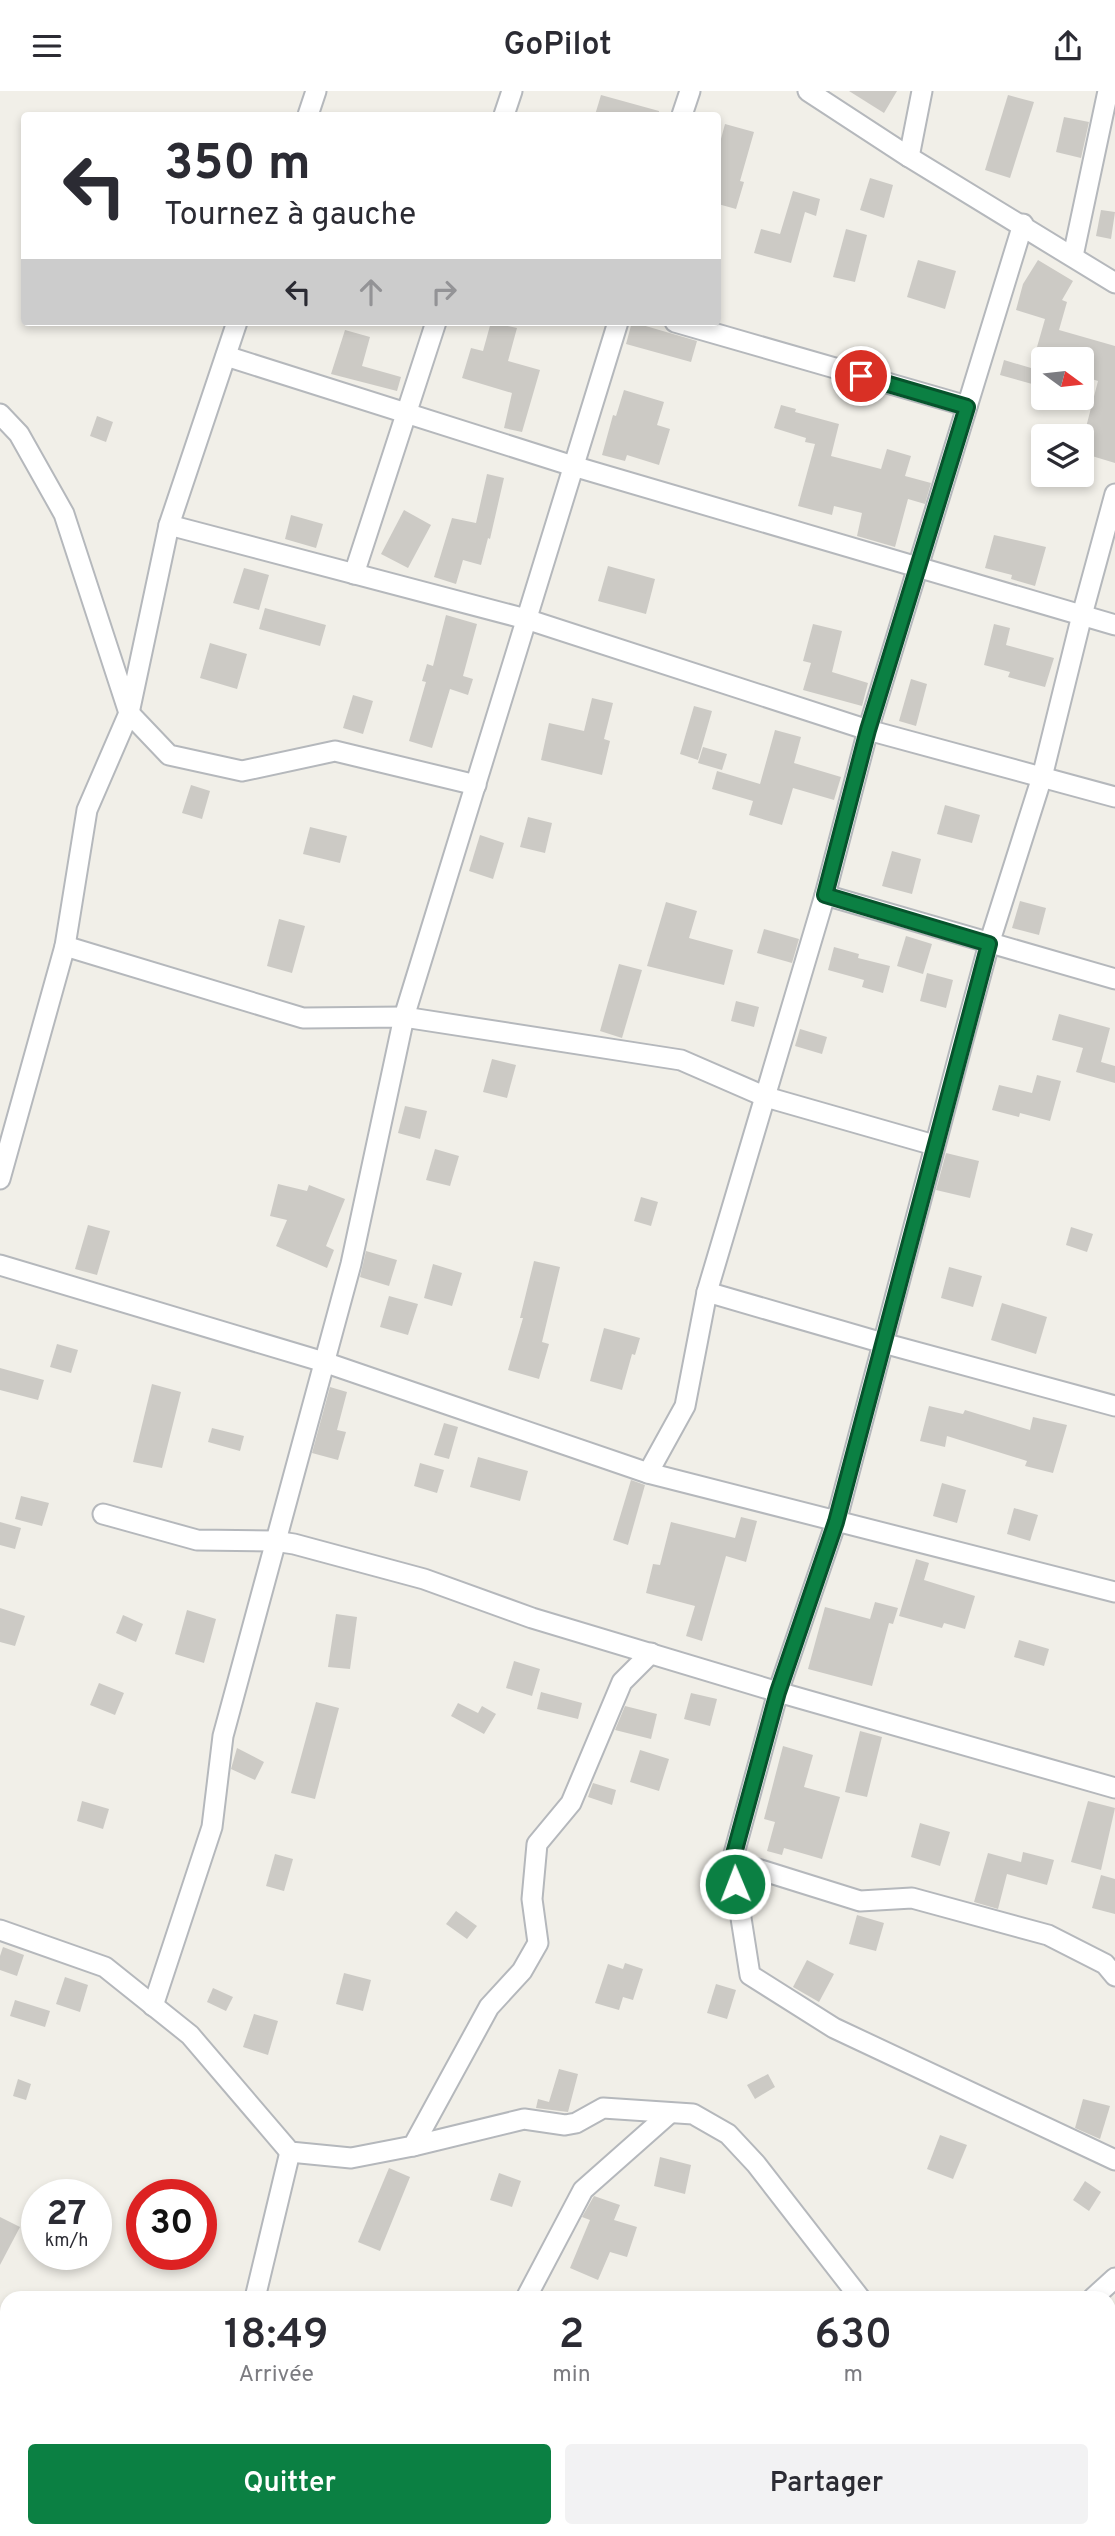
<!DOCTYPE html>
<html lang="fr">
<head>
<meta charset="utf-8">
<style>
  body { margin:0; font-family:Overpass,sans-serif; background:#f2f2f3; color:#2b2b33; height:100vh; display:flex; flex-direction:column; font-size:26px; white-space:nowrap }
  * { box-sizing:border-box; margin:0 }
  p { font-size:23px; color:#7c7c81 }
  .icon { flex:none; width:38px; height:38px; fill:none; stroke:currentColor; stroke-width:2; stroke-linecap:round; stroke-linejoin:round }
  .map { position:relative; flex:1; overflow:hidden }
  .side { position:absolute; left:0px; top:2200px; width:1116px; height:247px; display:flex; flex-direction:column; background:#fff; border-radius:21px 21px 0 0; box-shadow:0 4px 10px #0003 }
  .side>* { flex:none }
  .guide { position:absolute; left:21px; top:21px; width:700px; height:214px; border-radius:7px; box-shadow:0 4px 10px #0003; background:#fff; color:#2b2b33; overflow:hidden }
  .needle { width:46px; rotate:105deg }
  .buttons { position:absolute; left:1031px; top:256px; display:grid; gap:14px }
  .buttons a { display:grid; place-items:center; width:63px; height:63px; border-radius:7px; background:#fff; box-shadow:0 4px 10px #0003; font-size:35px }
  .speed { position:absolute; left:21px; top:2088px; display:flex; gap:14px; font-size:35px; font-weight:700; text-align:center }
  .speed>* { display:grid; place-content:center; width:91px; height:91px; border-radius:50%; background:#fff; box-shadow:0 4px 10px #0003; line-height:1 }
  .speed small { font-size:18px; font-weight:400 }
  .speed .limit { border:10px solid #d22; background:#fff; color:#111 }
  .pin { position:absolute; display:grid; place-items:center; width:60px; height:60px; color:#fff; margin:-30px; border:4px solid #fff; border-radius:50%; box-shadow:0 2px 7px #0007 }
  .me { position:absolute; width:77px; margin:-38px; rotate:359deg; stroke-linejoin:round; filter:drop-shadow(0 0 5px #0008) }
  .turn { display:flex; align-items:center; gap:24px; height:147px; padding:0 28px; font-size:32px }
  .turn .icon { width:91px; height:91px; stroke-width:2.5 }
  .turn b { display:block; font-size:49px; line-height:60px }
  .lanes { display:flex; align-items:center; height:66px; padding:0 28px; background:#0003; justify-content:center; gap:35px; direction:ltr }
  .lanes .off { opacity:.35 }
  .eta { display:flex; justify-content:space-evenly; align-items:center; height:119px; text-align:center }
  .eta b { font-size:42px; font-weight:600; line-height:49px }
  .button { display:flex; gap:14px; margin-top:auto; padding:14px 28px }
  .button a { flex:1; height:80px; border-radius:7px; background:#0b8043; color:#fff; font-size:28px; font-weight:600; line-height:80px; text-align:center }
  .button a+a { background:#f2f2f3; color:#2b2b33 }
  header { display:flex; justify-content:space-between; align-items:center; height:91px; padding:0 28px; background:#fff; font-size:32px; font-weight:600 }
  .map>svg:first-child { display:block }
  .building { fill:#cccac5 }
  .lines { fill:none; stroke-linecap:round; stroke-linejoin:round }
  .minor-casing { stroke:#b5b8bc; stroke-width:23 }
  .minor { stroke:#fff; stroke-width:19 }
  .route-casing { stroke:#07532c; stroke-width:18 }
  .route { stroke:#0b8043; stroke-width:12 }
</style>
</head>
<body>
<header><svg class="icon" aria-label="menu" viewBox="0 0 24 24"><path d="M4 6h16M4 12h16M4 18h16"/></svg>GoPilot<svg class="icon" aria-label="share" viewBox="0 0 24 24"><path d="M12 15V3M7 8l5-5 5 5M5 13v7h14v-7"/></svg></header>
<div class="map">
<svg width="1115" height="2445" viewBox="0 0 1115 2445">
  <rect width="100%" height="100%" fill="#f1efe8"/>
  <g class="building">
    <path d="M 849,0 L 897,0 L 884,22 Z"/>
    <path d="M 601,4 L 659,20 L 659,24 L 595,24 Z"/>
    <path d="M 1008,4 L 1034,11 L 1010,87 L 985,79 Z"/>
    <path d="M 1064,26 L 1089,31 L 1081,67 L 1056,61 Z"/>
    <path d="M 725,33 L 754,41 L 740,90 L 744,91 L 736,118 L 718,113 L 718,59 Z"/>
    <path d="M 870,87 L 893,94 L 884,127 L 860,119 Z"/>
    <path d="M 793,100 L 820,108 L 816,125 L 805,121 L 791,172 L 754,162 L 761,138 L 780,143 Z"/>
    <path d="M 1101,119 L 1115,121 L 1111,148 L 1096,145 Z"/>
    <path d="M 846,138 L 867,144 L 855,191 L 833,186 Z"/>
    <path d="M 918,169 L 956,180 L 945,218 L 907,206 Z"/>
    <path d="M 1038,169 L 1073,190 L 1062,209 L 1067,211 L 1059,239 L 1115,255 L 1115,372 L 1082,362 L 1082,344 L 1084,344 L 1098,290 L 1082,285 L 1082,268 L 1043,268 L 1043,296 L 1000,284 L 1004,269 L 1031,277 L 1045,228 L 1016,219 L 1023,193 Z"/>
    <path d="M 491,231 L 517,237 L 508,270 L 540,279 L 522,341 L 504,337 L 512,302 L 462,287 L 471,257 L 483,260 Z"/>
    <path d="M 632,231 L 697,250 L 691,271 L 626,253 Z"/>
    <path d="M 345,239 L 370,246 L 362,275 L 401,286 L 397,300 L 331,283 Z"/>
    <path d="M 624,299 L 664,311 L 657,334 L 670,338 L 659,374 L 627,364 L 625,370 L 602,364 L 613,324 L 616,325 Z"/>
    <path d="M 781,314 L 796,318 L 795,321 L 839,333 L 831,365 L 881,378 L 887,358 L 911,365 L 905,385 L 931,392 L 925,413 L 908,408 L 895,456 L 857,445 L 862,422 L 834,415 L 832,424 L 798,415 L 815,353 L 805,351 L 806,347 L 774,337 Z"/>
    <path d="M 97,325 L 113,331 L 106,351 L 90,345 Z"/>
    <path d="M 487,383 L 504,387 L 490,448 L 488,447 L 481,474 L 463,469 L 456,493 L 434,486 L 452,427 L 476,432 Z"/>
    <path d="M 404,419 L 431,434 L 408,477 L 381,463 Z"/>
    <path d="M 291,424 L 323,433 L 316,457 L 285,448 Z"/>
    <path d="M 994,444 L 1046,456 L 1035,495 L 1011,488 L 1012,484 L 985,477 Z"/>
    <path d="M 608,475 L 655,488 L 646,523 L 598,510 Z"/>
    <path d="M 244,477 L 269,484 L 259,519 L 233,512 Z"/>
    <path d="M 265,517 L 326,534 L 320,555 L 259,538 Z"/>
    <path d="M 446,524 L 477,533 L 463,585 L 473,588 L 468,604 L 450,598 L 432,657 L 409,650 L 426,591 L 422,590 L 427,573 L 433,575 Z"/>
    <path d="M 813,533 L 842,540 L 832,581 L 868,592 L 862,615 L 803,599 L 811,572 L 803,570 Z"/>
    <path d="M 994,533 L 1010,537 L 1006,554 L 1054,567 L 1045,596 L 1008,586 L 1010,581 L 984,574 Z"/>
    <path d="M 210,552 L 247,563 L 237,598 L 200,587 Z"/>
    <path d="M 911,588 L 927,593 L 916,635 L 899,630 Z"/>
    <path d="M 353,604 L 373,610 L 363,643 L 343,637 Z"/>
    <path d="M 592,607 L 613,612 L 604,648 L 610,650 L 602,684 L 541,669 L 549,632 L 584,640 Z"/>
    <path d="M 694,615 L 712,620 L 698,669 L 680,663 Z"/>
    <path d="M 775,639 L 801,646 L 794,672 L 841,686 L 834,709 L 793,697 L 782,734 L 749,724 L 753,710 L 712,698 L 717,680 L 760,693 Z"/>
    <path d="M 703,656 L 727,663 L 722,679 L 698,672 Z"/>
    <path d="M 191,694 L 210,700 L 202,728 L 182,722 Z"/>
    <path d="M 945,714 L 980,724 L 972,752 L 937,743 Z"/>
    <path d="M 528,726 L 552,732 L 545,762 L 520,756 Z"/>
    <path d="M 310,736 L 347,745 L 340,772 L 303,763 Z"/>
    <path d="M 480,744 L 504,752 L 493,788 L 469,780 Z"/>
    <path d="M 892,760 L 921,768 L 912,803 L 882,795 Z"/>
    <path d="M 1020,810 L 1046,817 L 1039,844 L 1012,837 Z"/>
    <path d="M 666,811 L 697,820 L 689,847 L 733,859 L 724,894 L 647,875 Z"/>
    <path d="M 279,828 L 305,835 L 292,882 L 267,875 Z"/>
    <path d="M 764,838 L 799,848 L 792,872 L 757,862 Z"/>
    <path d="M 906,845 L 932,853 L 923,883 L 897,875 Z"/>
    <path d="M 834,856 L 859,863 L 858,867 L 890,875 L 883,902 L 862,896 L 864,889 L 828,879 Z"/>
    <path d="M 619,873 L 642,879 L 622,947 L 600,940 Z"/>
    <path d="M 927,882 L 953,889 L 946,917 L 920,910 Z"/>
    <path d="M 736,910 L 759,916 L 754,936 L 731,930 Z"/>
    <path d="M 1059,923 L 1110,937 L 1101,971 L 1115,975 L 1115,992 L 1076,981 L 1083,957 L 1052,949 Z"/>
    <path d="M 800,938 L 827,946 L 822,963 L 795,955 Z"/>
    <path d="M 492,968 L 516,974 L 507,1007 L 483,1001 Z"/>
    <path d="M 1037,984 L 1061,990 L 1050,1030 L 1020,1022 L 1019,1026 L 992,1019 L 999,994 L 1032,1002 Z"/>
    <path d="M 405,1015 L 427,1020 L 420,1048 L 398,1042 Z"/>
    <path d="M 435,1058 L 459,1065 L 450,1095 L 426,1089 Z"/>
    <path d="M 946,1062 L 979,1070 L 970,1107 L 936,1099 Z"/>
    <path d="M 278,1093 L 307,1100 L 309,1094 L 345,1108 L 326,1155 L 334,1159 L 327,1177 L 276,1155 L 287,1129 L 270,1125 Z"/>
    <path d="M 641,1106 L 658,1111 L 651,1135 L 634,1130 Z"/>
    <path d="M 88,1134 L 110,1140 L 97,1184 L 75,1178 Z"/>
    <path d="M 1071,1136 L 1093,1143 L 1087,1161 L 1066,1154 Z"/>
    <path d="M 366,1160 L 397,1169 L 389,1195 L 360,1186 Z"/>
    <path d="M 534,1170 L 560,1176 L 542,1251 L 549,1253 L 539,1288 L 508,1279 L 523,1227 L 520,1227 Z"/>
    <path d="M 433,1173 L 462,1182 L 452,1215 L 424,1207 Z"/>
    <path d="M 949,1176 L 982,1185 L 973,1216 L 941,1207 Z"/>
    <path d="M 389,1205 L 418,1213 L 408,1244 L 380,1236 Z"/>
    <path d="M 1002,1212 L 1047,1226 L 1036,1263 L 991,1249 Z"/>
    <path d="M 604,1237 L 640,1247 L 635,1264 L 632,1263 L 622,1299 L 590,1290 Z"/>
    <path d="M 57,1253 L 78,1259 L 71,1282 L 50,1276 Z"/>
    <path d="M 0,1277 L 44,1289 L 38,1309 L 0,1299 Z"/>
    <path d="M 152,1293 L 181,1301 L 162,1377 L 133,1371 Z"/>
    <path d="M 330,1296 L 347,1301 L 337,1339 L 346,1341 L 338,1369 L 312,1362 Z"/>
    <path d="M 929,1315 L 963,1323 L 965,1319 L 1030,1339 L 1033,1326 L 1067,1334 L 1053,1382 L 1025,1375 L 1027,1370 L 947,1345 L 945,1356 L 920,1350 Z"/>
    <path d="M 444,1332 L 458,1336 L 449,1368 L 434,1364 Z"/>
    <path d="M 212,1337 L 244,1345 L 240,1360 L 208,1351 Z"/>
    <path d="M 478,1366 L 528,1380 L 520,1410 L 470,1396 Z"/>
    <path d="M 420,1372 L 444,1379 L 437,1402 L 414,1395 Z"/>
    <path d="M 631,1389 L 645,1394 L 628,1454 L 613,1449 Z"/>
    <path d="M 942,1392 L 966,1399 L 957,1432 L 933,1425 Z"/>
    <path d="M 21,1405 L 49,1412 L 42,1435 L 15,1428 Z"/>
    <path d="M 1014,1417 L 1038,1424 L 1030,1450 L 1007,1443 Z"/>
    <path d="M 741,1426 L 757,1430 L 746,1471 L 726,1465 L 702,1550 L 686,1545 L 695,1515 L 646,1502 L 653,1473 L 660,1474 L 671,1431 L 735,1447 Z"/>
    <path d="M 0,1431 L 21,1437 L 15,1458 L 0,1454 Z"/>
    <path d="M 916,1468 L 929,1472 L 924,1489 L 975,1505 L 965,1538 L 944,1532 L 942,1537 L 899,1525 Z"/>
    <path d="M 875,1511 L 898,1517 L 893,1533 L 889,1532 L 872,1595 L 808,1578 L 825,1516 L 870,1528 Z"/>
    <path d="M 0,1517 L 25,1525 L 15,1555 L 0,1551 Z"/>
    <path d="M 187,1519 L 216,1528 L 204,1572 L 175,1563 Z"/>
    <path d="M 336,1523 L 357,1526 L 350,1578 L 328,1576 Z"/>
    <path d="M 123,1524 L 143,1533 L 136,1551 L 116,1542 Z"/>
    <path d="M 1019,1549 L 1049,1558 L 1044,1575 L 1014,1566 Z"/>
    <path d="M 514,1570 L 540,1578 L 532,1605 L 506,1597 Z"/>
    <path d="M 99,1592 L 124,1602 L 115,1624 L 90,1614 Z"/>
    <path d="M 541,1601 L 582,1612 L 578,1628 L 537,1618 Z"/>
    <path d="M 691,1602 L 717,1608 L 710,1635 L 684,1628 Z"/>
    <path d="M 316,1611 L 339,1617 L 315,1708 L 291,1702 Z"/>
    <path d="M 458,1612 L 478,1622 L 482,1615 L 496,1623 L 484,1643 L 451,1625 Z"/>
    <path d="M 625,1615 L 657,1623 L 651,1648 L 615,1639 Z"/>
    <path d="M 860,1640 L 882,1646 L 867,1706 L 845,1701 Z"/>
    <path d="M 783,1655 L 813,1664 L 804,1696 L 840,1706 L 822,1768 L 784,1757 L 782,1764 L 767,1760 L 775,1731 L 764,1728 Z"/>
    <path d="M 237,1657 L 264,1671 L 255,1689 L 231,1678 Z"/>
    <path d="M 640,1659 L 669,1668 L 659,1700 L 630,1691 Z"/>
    <path d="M 593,1692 L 616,1699 L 612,1714 L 588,1706 Z"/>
    <path d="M 82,1710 L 109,1718 L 103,1738 L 77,1730 Z"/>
    <path d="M 1088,1710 L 1115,1717 L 1101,1779 L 1071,1771 Z"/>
    <path d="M 920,1732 L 950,1741 L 940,1775 L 911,1766 Z"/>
    <path d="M 1023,1761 L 1054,1769 L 1047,1794 L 1007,1783 L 998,1818 L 974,1811 L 988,1762 L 1021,1771 Z"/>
    <path d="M 275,1763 L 293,1768 L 284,1800 L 266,1795 Z"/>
    <path d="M 1101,1784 L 1115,1788 L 1115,1823 L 1092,1817 Z"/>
    <path d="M 456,1820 L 477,1835 L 467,1848 L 446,1833 Z"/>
    <path d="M 857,1824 L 884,1832 L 876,1860 L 849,1853 Z"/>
    <path d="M 3,1856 L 24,1864 L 17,1885 L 0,1879 L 0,1865 Z"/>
    <path d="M 807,1869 L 834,1883 L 819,1911 L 793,1896 Z"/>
    <path d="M 625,1872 L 643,1878 L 633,1909 L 623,1906 L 619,1919 L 595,1912 L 608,1873 L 623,1878 Z"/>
    <path d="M 344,1882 L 371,1889 L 363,1920 L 336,1913 Z"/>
    <path d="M 65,1886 L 88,1894 L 80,1921 L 56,1913 Z"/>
    <path d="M 716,1893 L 736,1899 L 727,1928 L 707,1922 Z"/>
    <path d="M 213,1897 L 233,1906 L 226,1920 L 207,1911 Z"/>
    <path d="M 15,1909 L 50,1920 L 45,1936 L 10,1925 Z"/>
    <path d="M 254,1923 L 278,1930 L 268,1964 L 243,1956 Z"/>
    <path d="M 559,1978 L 578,1983 L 568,2021 L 536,2017 L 538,2008 L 549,2011 Z"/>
    <path d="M 768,1983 L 775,1996 L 755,2008 L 747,1994 Z"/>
    <path d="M 18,1988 L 31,1993 L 26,2009 L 13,2005 Z"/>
    <path d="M 1083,2008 L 1110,2015 L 1100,2048 L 1075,2037 Z"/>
    <path d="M 940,2044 L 967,2054 L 953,2088 L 927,2078 Z"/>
    <path d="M 660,2066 L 691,2074 L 685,2103 L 654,2095 Z"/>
    <path d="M 389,2077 L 410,2086 L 380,2160 L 358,2151 Z"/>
    <path d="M 499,2082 L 521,2090 L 512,2116 L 490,2109 Z"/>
    <path d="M 1085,2090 L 1101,2101 L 1089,2120 L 1073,2109 Z"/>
    <path d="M 594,2105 L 620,2114 L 614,2129 L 637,2136 L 627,2166 L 610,2161 L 598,2189 L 570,2177 L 590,2129 L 582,2126 Z"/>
    <path d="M 0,2126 L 20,2136 L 0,2174 Z"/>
  </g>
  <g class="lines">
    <g class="minor-casing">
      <g id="minor">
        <path d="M 808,0 L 909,66 L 1115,192"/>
        <path d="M 308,24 L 316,0"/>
        <path d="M 504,24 L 512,0"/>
        <path d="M 682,24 L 690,0"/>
        <path d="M 909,66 L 922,0"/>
        <path d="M 1073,165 L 1108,0"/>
        <path d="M 675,231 L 967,315"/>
        <path d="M 226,265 L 573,375 L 1115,534"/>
        <path d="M 0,323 L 19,343 L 64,423 L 129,622 L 169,664 L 242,680 L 335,660 L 476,694"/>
        <path d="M 1115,403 L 1082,524 L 1042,686 L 989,853 L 962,953 L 836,1431 L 778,1601 L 732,1770 L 750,1884 L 834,1937 L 1115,2069"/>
        <path d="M 169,434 L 526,528 L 868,639 L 1115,706"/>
        <path d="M 354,483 L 436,231"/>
        <path d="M 825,804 L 1115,888"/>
        <path d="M 65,855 L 303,927 L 404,926 L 681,969 L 766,1006 L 934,1054"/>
        <path d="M 0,1088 L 65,855 L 87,719 L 129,622 L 169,434 L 237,231"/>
        <path d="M 0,1174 L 324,1271 L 648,1382 L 1115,1501"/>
        <path d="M 707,1201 L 883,1252 L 1115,1315"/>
        <path d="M 648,1382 L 685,1315 L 707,1201 L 825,804 L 868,639 L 1023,133"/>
        <path d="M 103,1423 L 197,1449 L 274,1450 L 294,1453 L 424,1488 L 532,1527 L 778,1601 L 1115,1697"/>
        <path d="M 732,1770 L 860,1810 L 912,1807 L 1048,1844 L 1105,1873 L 1115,1885"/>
        <path d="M 0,1839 L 105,1876 L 190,1944 L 290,2061 L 351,2067 L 413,2055 L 489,1916 L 522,1880 L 538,1852 L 532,1808 L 537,1753 L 571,1712 L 622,1591 L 651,1562"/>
        <path d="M 153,1915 L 212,1736 L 223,1645 L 351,1173 L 404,926 L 618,231"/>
        <path d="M 413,2055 L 524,2028 L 565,2034 L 576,2032 L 603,2017 L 693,2023 L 728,2043 L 756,2073 L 860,2207"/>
        <path d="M 255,2207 L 290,2061"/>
        <path d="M 526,2207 L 583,2099 L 670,2022"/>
        <path d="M 1093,2207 L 1115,2187"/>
        <path d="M 973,2440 L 976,2445"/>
        <path d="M 199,2445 L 200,2440"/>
        <path d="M 410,2445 L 412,2440"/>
        <path d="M 995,2445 L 996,2440"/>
      </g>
    </g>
    <use href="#minor" class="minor"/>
  </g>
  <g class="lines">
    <g class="route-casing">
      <path id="route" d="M 735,1793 L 732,1770 L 778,1601 L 836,1431 L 989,853 L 825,804 L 868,639 L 967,316 L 861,285"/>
    </g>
    <use href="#route" class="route"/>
  </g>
</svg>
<div class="buttons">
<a><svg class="needle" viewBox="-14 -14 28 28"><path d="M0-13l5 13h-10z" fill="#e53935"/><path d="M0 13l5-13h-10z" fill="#7c7c81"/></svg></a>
<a><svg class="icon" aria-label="layers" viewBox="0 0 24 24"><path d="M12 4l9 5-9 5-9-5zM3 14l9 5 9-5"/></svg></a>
</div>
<div class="speed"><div>27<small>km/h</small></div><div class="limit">30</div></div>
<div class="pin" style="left:861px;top:285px;background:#d93025"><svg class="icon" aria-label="arrive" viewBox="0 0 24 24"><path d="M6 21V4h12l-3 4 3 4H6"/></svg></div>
<svg class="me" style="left:735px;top:1793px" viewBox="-20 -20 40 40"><circle r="17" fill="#0b8043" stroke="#fff" stroke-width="3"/><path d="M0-11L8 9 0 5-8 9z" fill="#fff"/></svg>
<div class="guide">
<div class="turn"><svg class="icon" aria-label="left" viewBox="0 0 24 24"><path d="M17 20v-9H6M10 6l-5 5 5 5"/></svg><div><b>350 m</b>Tournez à gauche</div></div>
<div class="lanes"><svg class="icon" aria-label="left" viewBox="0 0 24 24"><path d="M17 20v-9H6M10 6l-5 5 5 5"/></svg><svg class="icon off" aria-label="ahead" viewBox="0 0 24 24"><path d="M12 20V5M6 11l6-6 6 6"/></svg><svg class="icon off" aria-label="right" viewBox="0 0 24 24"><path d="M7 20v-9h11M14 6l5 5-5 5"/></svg></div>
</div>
<section class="side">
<div class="eta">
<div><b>18:49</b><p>Arrivée</p></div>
<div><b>2</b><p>min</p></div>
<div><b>630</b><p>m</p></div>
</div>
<div class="button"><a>Quitter</a><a>Partager</a></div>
</section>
</div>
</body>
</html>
